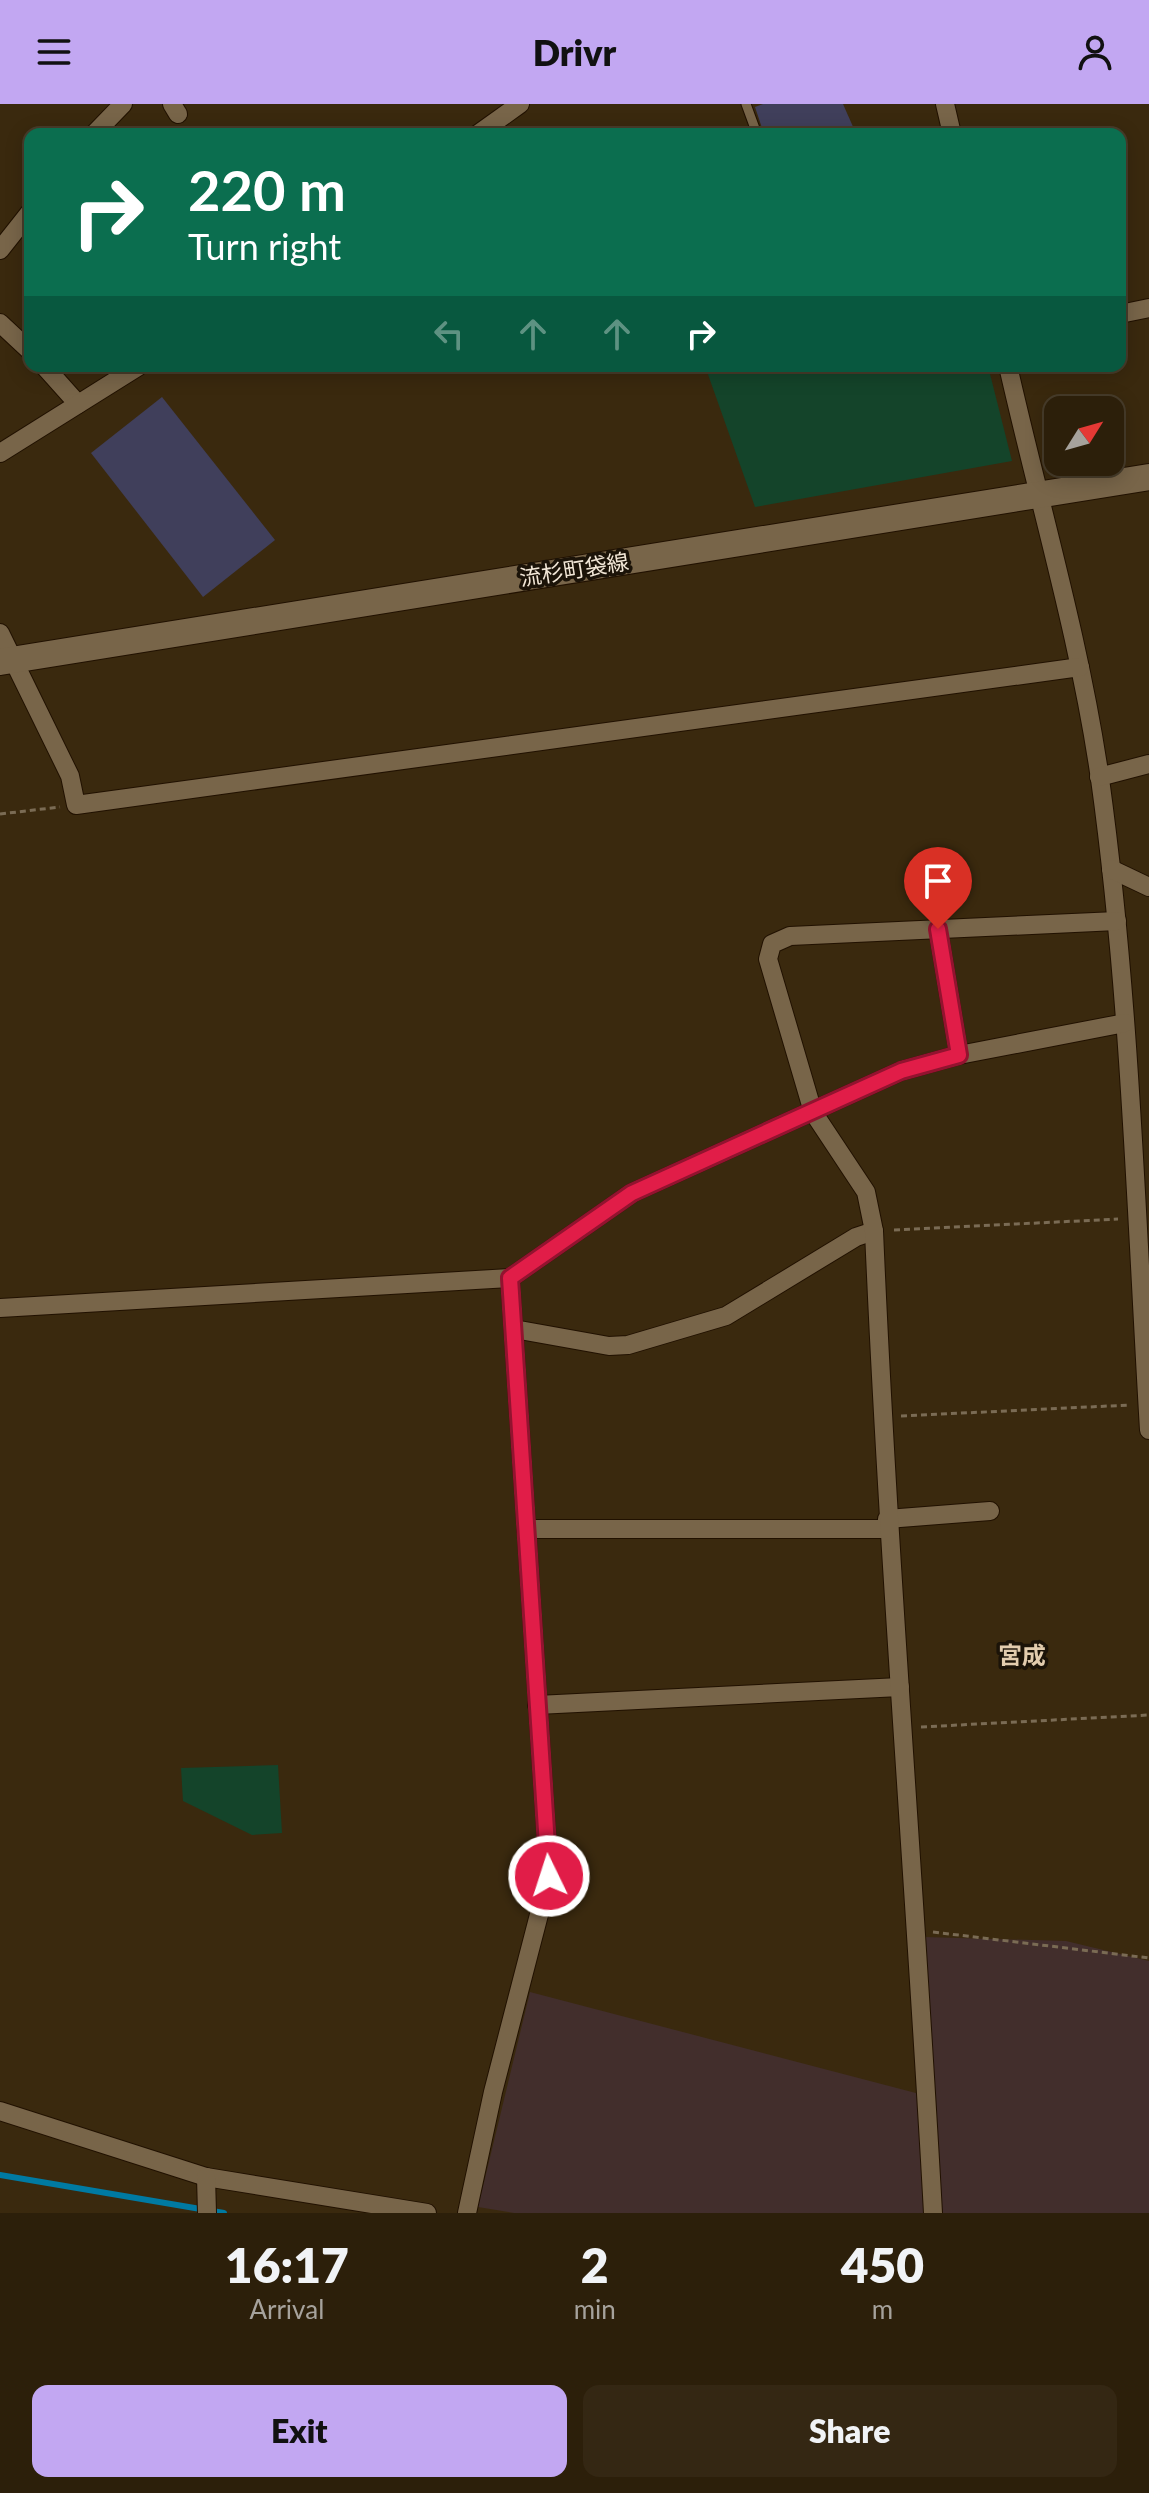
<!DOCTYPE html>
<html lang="en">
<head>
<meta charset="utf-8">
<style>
  body { margin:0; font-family:Lato,"Noto Sans JP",sans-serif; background:#342713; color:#f1f3f6; height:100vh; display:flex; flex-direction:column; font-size:30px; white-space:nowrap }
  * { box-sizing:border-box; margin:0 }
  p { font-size:26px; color:#a6a29c }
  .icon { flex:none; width:44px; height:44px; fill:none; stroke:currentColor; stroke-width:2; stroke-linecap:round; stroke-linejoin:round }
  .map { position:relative; height:2109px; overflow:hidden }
  .details { display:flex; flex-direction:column; background:#2c1f0a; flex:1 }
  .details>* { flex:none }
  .top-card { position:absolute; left:24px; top:24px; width:1102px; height:244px; border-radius:16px; box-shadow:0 4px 20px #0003,0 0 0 2px #483d2b; background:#0b6e4f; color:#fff; overflow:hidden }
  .needle { width:52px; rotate:53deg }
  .buttons { position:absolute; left:1044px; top:292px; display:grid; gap:16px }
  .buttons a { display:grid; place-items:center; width:80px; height:80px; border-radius:16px; background:#2c1f0a; box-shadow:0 4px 20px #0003,0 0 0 2px #483d2b; font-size:40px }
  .pin { position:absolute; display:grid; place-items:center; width:68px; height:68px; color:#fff; margin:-82px -34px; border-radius:50% 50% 50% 0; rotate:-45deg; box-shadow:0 0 8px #0007 }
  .pin .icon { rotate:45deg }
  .me { position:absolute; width:88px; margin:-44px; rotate:356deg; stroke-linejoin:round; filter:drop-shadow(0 0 6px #0008) }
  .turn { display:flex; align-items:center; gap:28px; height:168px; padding:0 32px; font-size:36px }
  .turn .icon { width:104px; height:104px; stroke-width:2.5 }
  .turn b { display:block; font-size:56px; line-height:68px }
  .lanes { display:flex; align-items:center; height:76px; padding:0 32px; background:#0003; justify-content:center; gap:40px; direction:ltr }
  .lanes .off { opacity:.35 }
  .eta { display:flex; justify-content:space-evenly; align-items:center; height:136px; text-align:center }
  .eta b { font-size:48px; font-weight:800; line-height:56px }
  .action { display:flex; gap:16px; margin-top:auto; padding:16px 32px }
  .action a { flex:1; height:92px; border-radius:16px; background:#c2a7f2; color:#111; font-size:32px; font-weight:800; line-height:92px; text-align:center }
  .action a+a { background:#342713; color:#f1f3f6 }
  header { display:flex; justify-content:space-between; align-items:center; height:104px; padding:0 32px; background:#c2a7f2; color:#111; font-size:36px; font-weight:800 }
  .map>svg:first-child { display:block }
  .industrial { fill:#422e2c }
  .green { fill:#14442a }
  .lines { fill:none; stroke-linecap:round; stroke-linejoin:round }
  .stream { stroke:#007aa2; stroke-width:6 }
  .building { fill:#403f5b }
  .lane-casing { stroke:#211100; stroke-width:11 }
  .street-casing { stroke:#211100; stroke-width:20 }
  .secondary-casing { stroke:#211100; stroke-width:28 }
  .path { stroke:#7a6b54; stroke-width:3; stroke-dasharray:6 4; stroke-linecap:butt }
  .lane { stroke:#786549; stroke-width:9 }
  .street { stroke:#786549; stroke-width:18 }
  .secondary { stroke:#786549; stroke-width:26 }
  .route-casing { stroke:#92132f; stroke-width:20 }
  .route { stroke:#e11d48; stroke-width:14 }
  .labels { text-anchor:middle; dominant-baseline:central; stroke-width:7; stroke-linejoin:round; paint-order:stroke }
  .street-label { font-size:22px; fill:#f2e7d7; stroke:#1b1308 }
  .neighbourhood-label { font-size:24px; font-weight:bold; fill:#e2ccae; stroke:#1b1308 }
</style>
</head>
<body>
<header><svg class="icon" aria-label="menu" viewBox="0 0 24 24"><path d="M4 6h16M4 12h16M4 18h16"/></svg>Drivr<svg class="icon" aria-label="person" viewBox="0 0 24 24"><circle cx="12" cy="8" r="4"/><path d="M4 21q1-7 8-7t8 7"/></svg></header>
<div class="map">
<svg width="1149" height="2109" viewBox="0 0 1149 2109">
  <rect width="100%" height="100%" fill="#3a290e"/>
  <path class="industrial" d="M 924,1833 L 1066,1837 L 1149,1857 L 1149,2109 L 514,2109 L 478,2103 L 530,1888 L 935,1994 Z"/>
  <g class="green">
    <path d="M 705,262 L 988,262 L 1012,357 L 755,403 Z"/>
    <path d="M 278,1661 L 282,1729 L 252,1731 L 183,1697 L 181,1664 Z"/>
  </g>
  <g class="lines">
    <path class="stream" d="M 0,2071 L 224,2109"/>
  </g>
  <g class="building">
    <path d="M 763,0 L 843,0 L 854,25 L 840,30 L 764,30 L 755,3 Z"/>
    <path d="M 162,293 L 275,436 L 203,493 L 91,349 Z"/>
  </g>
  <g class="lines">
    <g class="lane-casing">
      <path id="lane" d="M 746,0 L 757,30"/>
    </g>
    <g class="street-casing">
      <g id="street">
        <path d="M 172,0 L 178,10"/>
        <path d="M 945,0 L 952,30"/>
        <path d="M 94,30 L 123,0"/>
        <path d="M 478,30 L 520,0"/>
        <path d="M 0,146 L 30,108"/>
        <path d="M 1120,210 L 1149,204"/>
        <path d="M 0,219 L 30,247"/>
        <path d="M 44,262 L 78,300"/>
        <path d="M 1008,262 C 1039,399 1080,536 1100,675 C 1130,891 1136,1109 1149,1326"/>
        <path d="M 0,349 L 139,262"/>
        <path d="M 0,529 L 70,672 L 76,701 L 1080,563"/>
        <path d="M 1099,673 L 1149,660"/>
        <path d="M 1111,765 L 1149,783"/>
        <path d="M 938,825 L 959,951"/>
        <path d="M 0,1204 L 510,1174 L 632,1089 L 901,967 L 959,951 L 1125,919"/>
        <path d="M 514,1225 L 609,1242 L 628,1241 L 726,1212 L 856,1133 L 874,1127"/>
        <path d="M 887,1415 L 990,1407"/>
        <path d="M 526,1425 L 888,1425"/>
        <path d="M 537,1601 L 900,1583"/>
        <path d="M 0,2007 L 206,2073 L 427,2109"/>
        <path d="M 206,2073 L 207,2109"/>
        <path d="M 467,2109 L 493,1988 L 549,1772 L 510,1174"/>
        <path d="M 933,2109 C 915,1781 888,1455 874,1127 L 866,1088 L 813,1008 L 768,855 L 772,840 L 790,832 L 1117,817"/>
      </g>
    </g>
    <g class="secondary-casing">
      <path id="secondary" d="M 0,558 L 1149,373"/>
    </g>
    <g class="path">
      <path d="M 0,710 L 60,703"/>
      <path d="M 894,1126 L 1118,1115"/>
      <path d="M 901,1312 L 1130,1301"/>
      <path d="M 921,1623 L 1149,1611"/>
      <path d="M 933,1828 L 1149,1854"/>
    </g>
    <use href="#lane" class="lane"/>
    <use href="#street" class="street"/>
    <use href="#secondary" class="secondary"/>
  </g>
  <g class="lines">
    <g class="route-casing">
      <path id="route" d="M 549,1772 L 510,1174 L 632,1089 L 901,967 L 959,951 L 938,825"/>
    </g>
    <use href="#route" class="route"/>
  </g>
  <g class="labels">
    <g class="street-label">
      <text transform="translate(574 465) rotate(-9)">流杉町袋線</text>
    </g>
    <g class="neighbourhood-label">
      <text x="1022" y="1550">宮成</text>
    </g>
  </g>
</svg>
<div class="buttons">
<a><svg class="needle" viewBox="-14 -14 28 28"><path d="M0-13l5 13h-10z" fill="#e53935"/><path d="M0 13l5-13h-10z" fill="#a6a29c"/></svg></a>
</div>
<div class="pin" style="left:938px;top:825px;background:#d93025"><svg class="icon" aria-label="arrive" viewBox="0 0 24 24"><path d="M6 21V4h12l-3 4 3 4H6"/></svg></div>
<svg class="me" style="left:549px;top:1772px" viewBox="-20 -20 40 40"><circle r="17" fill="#e11d48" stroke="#fff" stroke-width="3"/><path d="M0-11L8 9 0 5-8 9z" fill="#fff"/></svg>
<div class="top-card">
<div class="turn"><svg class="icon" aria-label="right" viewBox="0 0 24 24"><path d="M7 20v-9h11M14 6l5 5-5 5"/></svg><div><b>220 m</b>Turn right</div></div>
<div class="lanes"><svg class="icon off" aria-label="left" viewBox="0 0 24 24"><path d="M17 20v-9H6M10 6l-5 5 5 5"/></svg><svg class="icon off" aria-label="ahead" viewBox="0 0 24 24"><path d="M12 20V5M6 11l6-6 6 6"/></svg><svg class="icon off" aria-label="ahead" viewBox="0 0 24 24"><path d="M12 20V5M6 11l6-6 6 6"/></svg><svg class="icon" aria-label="right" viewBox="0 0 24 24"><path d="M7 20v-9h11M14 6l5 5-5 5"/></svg></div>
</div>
</div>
<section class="details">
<div class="eta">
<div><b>16:17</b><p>Arrival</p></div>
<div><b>2</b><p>min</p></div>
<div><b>450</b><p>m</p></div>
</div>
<div class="action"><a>Exit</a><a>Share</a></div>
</section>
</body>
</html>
